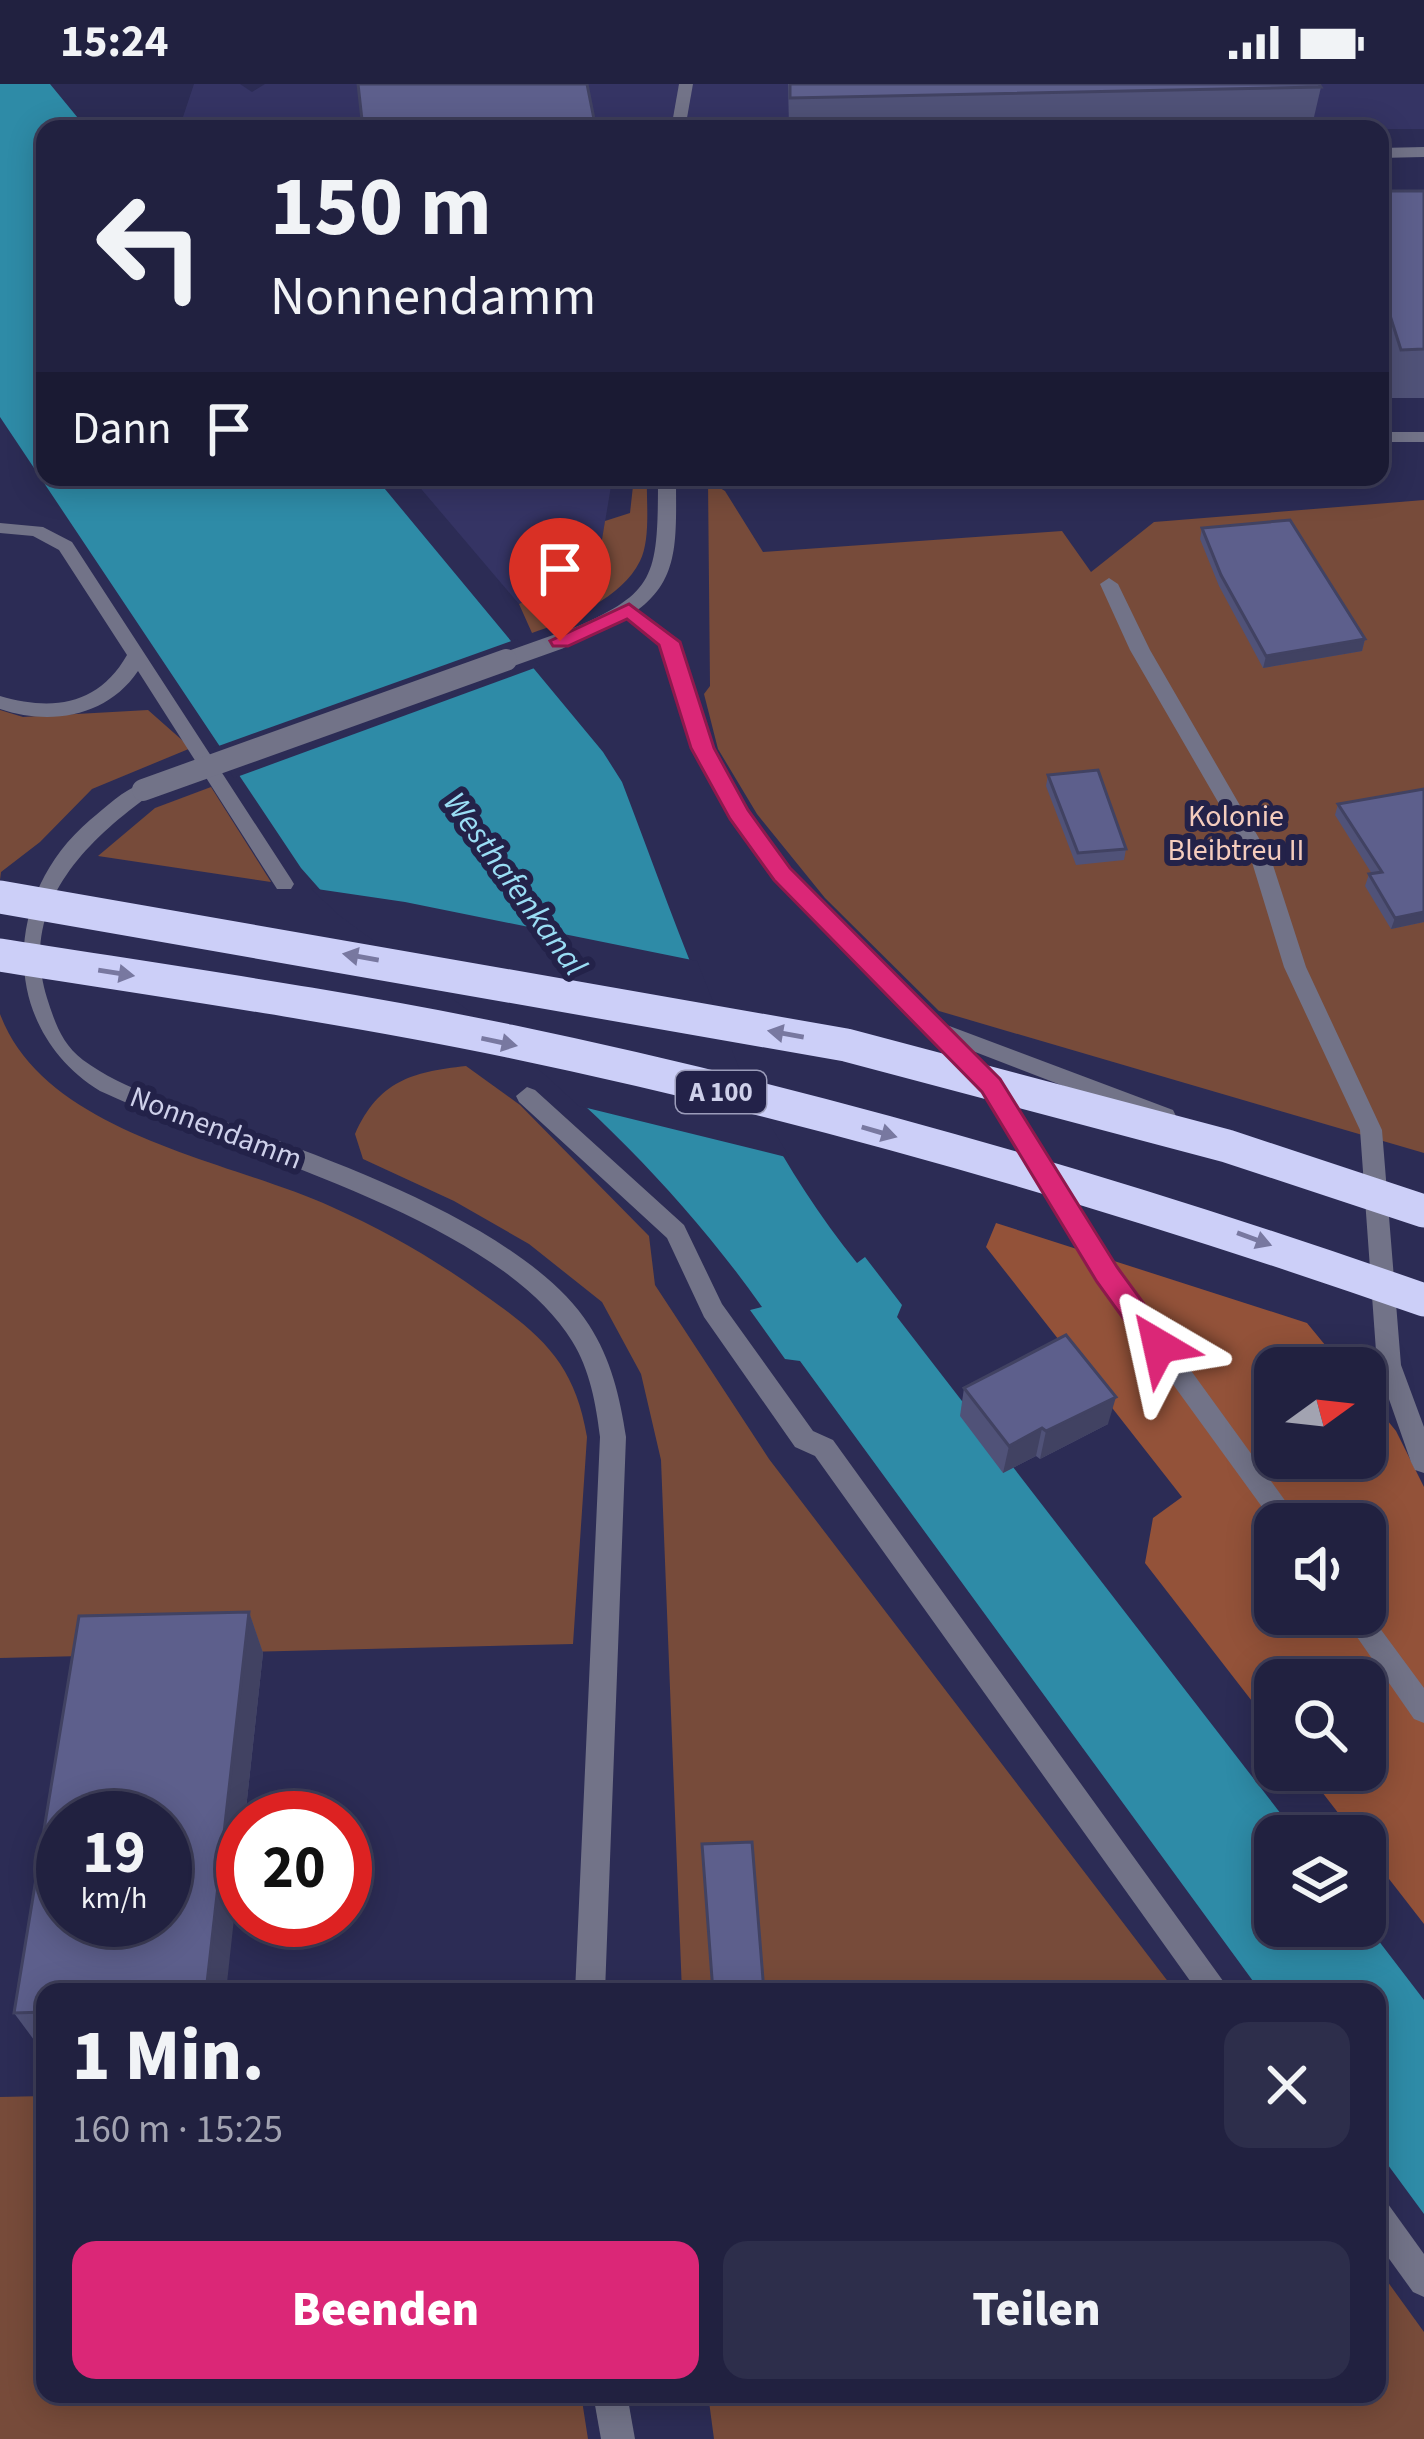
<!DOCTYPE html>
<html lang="de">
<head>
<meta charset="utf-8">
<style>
  body { margin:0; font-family:"Source Sans 3",sans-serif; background:#2d2e4b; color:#f1f3f6; height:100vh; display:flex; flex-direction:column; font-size:45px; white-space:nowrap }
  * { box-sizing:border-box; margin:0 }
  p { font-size:39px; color:#a2a3b1 }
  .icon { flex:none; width:66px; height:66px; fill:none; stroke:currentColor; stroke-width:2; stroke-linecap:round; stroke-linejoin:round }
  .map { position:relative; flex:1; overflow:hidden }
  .side { position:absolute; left:36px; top:1899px; width:1350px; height:420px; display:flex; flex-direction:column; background:#212140; border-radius:24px; box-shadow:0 6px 30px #0003,0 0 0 3px #3e3e59 }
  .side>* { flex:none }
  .banner { position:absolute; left:36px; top:36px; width:1353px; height:366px; border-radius:24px; box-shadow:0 6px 30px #0003,0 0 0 3px #3e3e59; background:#212140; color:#f1f3f6; overflow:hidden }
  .needle { width:78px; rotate:75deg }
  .buttons { position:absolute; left:1254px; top:1263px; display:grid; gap:24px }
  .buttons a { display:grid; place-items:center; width:132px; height:132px; border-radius:24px; background:#212140; box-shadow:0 6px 30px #0003,0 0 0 3px #3e3e59; font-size:60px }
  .speed { position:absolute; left:36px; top:1707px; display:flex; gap:24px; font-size:60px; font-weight:700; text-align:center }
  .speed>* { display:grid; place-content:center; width:156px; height:156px; border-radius:50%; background:#212140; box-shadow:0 6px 30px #0003,0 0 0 3px #3e3e59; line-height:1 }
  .speed small { font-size:30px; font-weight:400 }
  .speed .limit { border:18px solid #d22; background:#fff; color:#111 }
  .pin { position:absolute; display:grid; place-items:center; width:102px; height:102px; color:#fff; margin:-123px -51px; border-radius:50% 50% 50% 0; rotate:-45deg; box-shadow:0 0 12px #0007 }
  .pin .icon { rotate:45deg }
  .me { position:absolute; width:132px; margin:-66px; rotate:324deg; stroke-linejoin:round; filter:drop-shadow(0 0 9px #0008) }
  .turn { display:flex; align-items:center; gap:42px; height:252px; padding:0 36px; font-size:54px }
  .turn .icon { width:156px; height:156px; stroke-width:2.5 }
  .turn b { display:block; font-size:84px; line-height:102px }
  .then { display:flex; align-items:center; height:114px; padding:0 36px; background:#0003; gap:24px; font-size:45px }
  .round { display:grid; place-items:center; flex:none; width:126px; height:126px; border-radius:24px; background:#2d2e4b }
  .overview { display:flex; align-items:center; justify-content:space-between; height:204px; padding:0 36px }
  h1 { font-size:72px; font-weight:800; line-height:90px }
  .button { display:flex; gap:24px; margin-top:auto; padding:24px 36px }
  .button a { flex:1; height:138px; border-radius:24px; background:#db2777; color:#fff; font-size:48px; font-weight:800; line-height:138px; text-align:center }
  .button a+a { background:#2d2e4b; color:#f1f3f6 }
  .status { display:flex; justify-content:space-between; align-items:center; height:84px; padding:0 60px; background:#212140; direction:ltr }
  .status svg { height:33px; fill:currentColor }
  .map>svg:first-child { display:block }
  .built { fill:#353464 }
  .green { fill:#774b3a }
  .forest { fill:#935239; fill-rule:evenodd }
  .water { fill:#2e8ba7 }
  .pier { fill:#2c2c55 }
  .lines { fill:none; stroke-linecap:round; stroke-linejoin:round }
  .lane { fill:#727388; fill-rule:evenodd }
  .street { fill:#727388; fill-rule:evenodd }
  .street-bridge-far1 { stroke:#727388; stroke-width:16 }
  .street-bridge { stroke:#727388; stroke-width:22 }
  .highway-bridge { stroke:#cccff8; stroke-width:33 }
  .wall { fill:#505278 }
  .shaded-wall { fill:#414262 }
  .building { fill:#5d5f8c; stroke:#414262; stroke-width:3; fill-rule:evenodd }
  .oneway { fill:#7878a0 }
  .route { fill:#db2777; stroke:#8e194d; stroke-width:3 }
  .labels { text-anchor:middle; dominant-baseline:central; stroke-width:12; stroke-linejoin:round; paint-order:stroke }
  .shield { fill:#232249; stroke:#9b9cba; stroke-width:3 }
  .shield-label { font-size:27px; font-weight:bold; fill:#ced0ea }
  .park-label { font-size:30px; fill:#f4ccbd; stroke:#232249 }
  .street-label { font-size:30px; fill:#ced0ea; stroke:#232249 }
  .water-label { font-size:33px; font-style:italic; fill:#9addf4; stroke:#232249 }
</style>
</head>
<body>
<div class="status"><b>15:24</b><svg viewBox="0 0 49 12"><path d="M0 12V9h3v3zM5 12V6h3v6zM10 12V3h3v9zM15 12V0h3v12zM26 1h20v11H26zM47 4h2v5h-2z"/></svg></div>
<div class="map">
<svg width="1424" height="2355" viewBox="0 0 1424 2355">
  <rect width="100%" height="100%" fill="#2c2c55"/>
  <g class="built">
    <path d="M 194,0 L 240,0 L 252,8 L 265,0 L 1424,0 L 1424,45 L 179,45 Z"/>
    <path d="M 411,393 L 624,393 L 612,396 L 598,480 L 519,520 Z"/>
  </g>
  <g class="green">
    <path d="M 634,393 L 647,393 C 646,417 651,455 640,477 C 623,513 568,537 532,549 L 519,520 L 598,480 L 605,437 L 630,429 Z"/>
    <path d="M 708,397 L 725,407 L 763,468 L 1062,447 L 1091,488 L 1154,438 L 1424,416 L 1424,1069 L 939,927 L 825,814 L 757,730 L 718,665 L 704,610 L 710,602 Z"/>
    <path d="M 0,626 L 23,633 L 148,626 L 191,664 L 92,705 L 40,758 L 1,788 L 0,796 Z"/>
    <path d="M 211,703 L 271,798 L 98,772 L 155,724 Z"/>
    <path d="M 0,930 C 45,1050 226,1075 332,1123 C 386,1147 436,1176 483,1210 C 542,1251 575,1280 587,1353 L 573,1560 L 0,1574 Z"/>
    <path d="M 466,982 L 520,1021 L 649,1152 L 655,1201 L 769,1375 L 1176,1908 L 682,1908 L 661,1376 L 641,1290 L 602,1218 L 529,1160 L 454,1117 L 363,1075 L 355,1050 C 379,997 411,988 466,982 Z"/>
    <path d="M 45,2012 L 45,2310 L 581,2310 L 588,2355 L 0,2355 L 0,2013 Z"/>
    <path d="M 1377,2183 L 1424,2248 L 1424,2355 L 714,2355 L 708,2310 L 1377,2310 Z"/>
  </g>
  <path class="forest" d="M 996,1139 L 1307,1239 L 1344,1284 L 1275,1284 L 1275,1374 L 1365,1374 L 1365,1309 L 1396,1347 L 1424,1403 L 1424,1840 L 1365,1764 L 1365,1752 L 1356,1752 L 1305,1686 L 1365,1686 L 1365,1596 L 1275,1596 L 1275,1647 L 1145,1479 L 1153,1434 L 1182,1413 L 986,1163 ZM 1275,1440 L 1365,1440 L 1365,1530 L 1275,1530 Z"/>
  <path class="water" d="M 0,0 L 50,0 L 87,45 L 45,45 L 45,393 L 375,393 L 603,668 L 622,698 C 689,873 737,1029 857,1179 L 865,1173 L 902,1221 L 897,1233 L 1298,1752 L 1275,1752 L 1275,1842 L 1365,1839 L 1424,1916 L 1424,2130 L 1377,2066 L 1377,1908 L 1261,1908 L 800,1277 L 785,1275 L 750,1226 L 762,1223 C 639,1049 492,937 324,810 L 301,784 L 0,333 Z"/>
  <g class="pier">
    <path d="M 517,555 L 540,582 L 234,694 L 213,664 Z"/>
    <path d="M 310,804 L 405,818 L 697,877 L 744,997 L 790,1074 L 579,1022 L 499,949 L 340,832 Z"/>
  </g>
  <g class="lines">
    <g class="lane">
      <rect x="1380" y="348" width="44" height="10"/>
      <path d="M 0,439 L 43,443 L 72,458 L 291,795 L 294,800 L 291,805 L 277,805 L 138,587 C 107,633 50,642 0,625 L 0,612 C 52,627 98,622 127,571 L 59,466 L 33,452 L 0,449 Z"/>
      <path d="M 1109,494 L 1118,500 L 1150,566 L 1271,775 L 1306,883 L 1382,1046 L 1401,1281 L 1424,1343 L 1424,1389 L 1415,1386 L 1411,1378 L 1377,1281 L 1360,1046 L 1284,883 L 1251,775 L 1130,566 L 1100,500 Z"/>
      <path d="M 629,520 L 678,558 L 712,664 L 746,727 L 789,785 L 944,940 L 1173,1026 L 1176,1032 L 1173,1038 L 1165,1041 L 970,966 L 999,995 L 1116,1183 L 1302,1440 L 1275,1441 L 1098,1197 L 983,1007 L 775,795 L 731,735 L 692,664 L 660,561 L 622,530 L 620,526 Z"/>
      <path d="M 527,1003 L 535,1006 L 684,1141 L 722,1220 L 813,1347 L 833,1356 L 1231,1908 L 1198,1908 L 815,1372 L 795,1363 L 704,1233 L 667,1154 L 519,1018 L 516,1012 Z"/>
      <path d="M 1365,1524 L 1424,1604 L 1424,1639 L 1414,1635 L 1341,1530 L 1365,1530 Z"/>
      <path d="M 1377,2115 L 1388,2120 L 1424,2170 L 1424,2213 L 1413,2208 L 1377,2158 Z"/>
    </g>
    <g class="street">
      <path d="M 679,0 L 693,0 L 685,45 L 671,45 Z"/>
      <path d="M 1424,63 L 1424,73 L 1380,74 L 1380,64 Z"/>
      <path d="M 658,393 L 676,393 C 676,467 682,509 607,544 C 591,552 571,563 553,561 L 553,553 C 655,510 658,502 658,393 Z"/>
      <path d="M 143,699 L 150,701 L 150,711 C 82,760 19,824 47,914 C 55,939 62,960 83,976 C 125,1007 178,1020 226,1038 C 331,1076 527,1144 589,1241 C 611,1275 620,1313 626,1353 L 605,1908 L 575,1908 L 600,1353 C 596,1320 590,1286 572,1257 C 496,1133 230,1067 100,1007 C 0,945 0,813 90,736 C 106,723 123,706 143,699 Z"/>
      <path d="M 593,2310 L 627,2310 L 635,2355 L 601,2355 Z"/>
    </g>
    <path class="street-bridge-far1" d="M 498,579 L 560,557"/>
    <path class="street-bridge" d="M 143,706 L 506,576"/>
    <g class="highway-bridge">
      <path d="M 0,813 L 846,961 L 1227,1062 L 1424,1127"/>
      <path d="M 0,871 C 170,898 340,922 509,957 C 820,1022 1124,1111 1424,1216"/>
    </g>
  </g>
  <g class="wall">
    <path d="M 788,0 L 1319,0 L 1321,3 L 1314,33 L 789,43 Z"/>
    <path d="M 1380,107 L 1424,107 L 1424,314 L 1389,314 L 1380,286 Z"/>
    <path d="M 1202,444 L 1365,555 L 1362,567 L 1263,584 L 1219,502 L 1200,455 Z"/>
    <path d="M 1048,691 L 1126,765 L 1124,776 L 1076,781 L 1046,702 Z"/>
    <path d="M 1424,705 L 1424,838 L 1391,845 L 1365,802 L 1369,790 L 1372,790 L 1335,731 L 1338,720 Z"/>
    <path d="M 964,1304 L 1108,1340 L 1040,1375 L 1036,1372 L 1003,1389 L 960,1332 Z"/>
    <path d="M 249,1528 L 263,1569 L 245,1734 L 45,1908 L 45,1960 L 37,1960 L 14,1929 Z"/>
  </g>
  <g class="shaded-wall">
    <path d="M 1365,555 L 1362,567 L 1263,584 L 1266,572 Z"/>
    <path d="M 1424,828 L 1424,838 L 1391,845 L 1395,834 Z"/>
    <path d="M 1116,1313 L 1108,1340 L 1040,1375 L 1046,1347 Z"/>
    <path d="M 1042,1344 L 1036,1372 L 1003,1389 L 1009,1362 Z"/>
    <path d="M 249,1528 L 263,1569 L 245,1734 L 243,1734 L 243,1752 L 226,1908 L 206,1908 Z"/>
  </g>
  <g class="building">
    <path d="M 358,0 L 587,0 L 596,45 L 363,45 Z"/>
    <path d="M 790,0 L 1319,0 L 1321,3 L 790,14 Z"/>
    <path d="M 1380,107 L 1424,107 L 1424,265 L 1401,266 L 1380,200 Z"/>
    <path d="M 1290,436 L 1365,555 L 1266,572 L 1221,491 L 1202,444 Z"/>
    <path d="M 1098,686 L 1126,765 L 1078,769 L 1048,691 Z"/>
    <path d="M 1424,705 L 1424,828 L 1395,834 L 1369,790 L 1382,788 L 1338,720 Z"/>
    <path d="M 1066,1251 L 1116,1313 L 1046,1347 L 1042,1344 L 1009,1362 L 964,1304 Z"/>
    <path d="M 249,1528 L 206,1908 L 45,1908 L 45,1928 L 14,1929 L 79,1532 ZM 63,1734 L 165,1734 L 165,1836 L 63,1836 Z"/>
    <path d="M 752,1758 L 764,1908 L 713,1908 L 702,1760 Z"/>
  </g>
  <defs><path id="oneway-solid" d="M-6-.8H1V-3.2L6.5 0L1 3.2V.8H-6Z" transform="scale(3)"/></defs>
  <g class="oneway">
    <use href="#oneway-solid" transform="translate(361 873) rotate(-170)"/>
    <use href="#oneway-solid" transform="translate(116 889) rotate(9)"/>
    <use href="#oneway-solid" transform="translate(786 950) rotate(-170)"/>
    <use href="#oneway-solid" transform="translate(499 958) rotate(12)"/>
    <use href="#oneway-solid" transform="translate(879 1048) rotate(16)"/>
    <use href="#oneway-solid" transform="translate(1254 1155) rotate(20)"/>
  </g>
  <path class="route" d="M 629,520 L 680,558 L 714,664 L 748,726 L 790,784 L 1000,995 L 1117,1183 L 1169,1254 L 1173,1262 L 1169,1270 L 1149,1270 L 1097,1198 L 982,1008 L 774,796 L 730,735 L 691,664 L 659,561 L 627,535 L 568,562 L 553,562 L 550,557 Z"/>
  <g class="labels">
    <rect class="shield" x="676" y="987" width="90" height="42" rx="9"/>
    <g class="shield-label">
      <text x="721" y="1008">A 100</text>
    </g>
    <g class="park-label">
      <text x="1236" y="732">Kolonie<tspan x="1236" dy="34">Bleibtreu II</tspan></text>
    </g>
    <g class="street-label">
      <text transform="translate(216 1044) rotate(21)">Nonnendamm</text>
    </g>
    <g class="water-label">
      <text transform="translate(515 800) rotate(54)">Westhafenkanal</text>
    </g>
  </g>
</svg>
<div class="buttons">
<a><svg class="needle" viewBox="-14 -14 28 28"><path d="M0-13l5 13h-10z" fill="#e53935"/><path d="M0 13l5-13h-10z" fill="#a2a3b1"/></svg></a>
<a><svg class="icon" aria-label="sound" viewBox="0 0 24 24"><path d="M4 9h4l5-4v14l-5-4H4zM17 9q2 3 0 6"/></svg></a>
<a><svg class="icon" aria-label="search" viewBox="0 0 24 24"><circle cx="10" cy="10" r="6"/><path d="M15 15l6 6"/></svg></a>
<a><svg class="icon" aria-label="layers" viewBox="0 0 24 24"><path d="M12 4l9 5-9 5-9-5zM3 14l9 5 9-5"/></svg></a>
</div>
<div class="speed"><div>19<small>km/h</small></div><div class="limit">20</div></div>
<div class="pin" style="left:560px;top:557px;background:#d93025"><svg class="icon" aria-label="arrive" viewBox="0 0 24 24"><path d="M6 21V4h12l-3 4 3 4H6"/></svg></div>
<svg class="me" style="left:1159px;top:1262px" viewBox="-20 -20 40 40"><path d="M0-17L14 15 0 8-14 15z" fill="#db2777" stroke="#fff" stroke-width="4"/></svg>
<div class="banner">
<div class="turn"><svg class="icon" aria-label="left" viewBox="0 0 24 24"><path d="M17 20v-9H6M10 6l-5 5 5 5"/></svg><div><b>150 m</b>Nonnendamm</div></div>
<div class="then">Dann<svg class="icon" aria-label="arrive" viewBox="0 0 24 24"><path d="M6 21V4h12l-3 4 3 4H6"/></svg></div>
</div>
<section class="side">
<div class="overview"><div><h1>1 Min.</h1><p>160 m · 15:25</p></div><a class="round"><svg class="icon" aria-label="close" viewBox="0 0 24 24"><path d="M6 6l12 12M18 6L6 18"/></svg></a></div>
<div class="button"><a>Beenden</a><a>Teilen</a></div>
</section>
</div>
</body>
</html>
